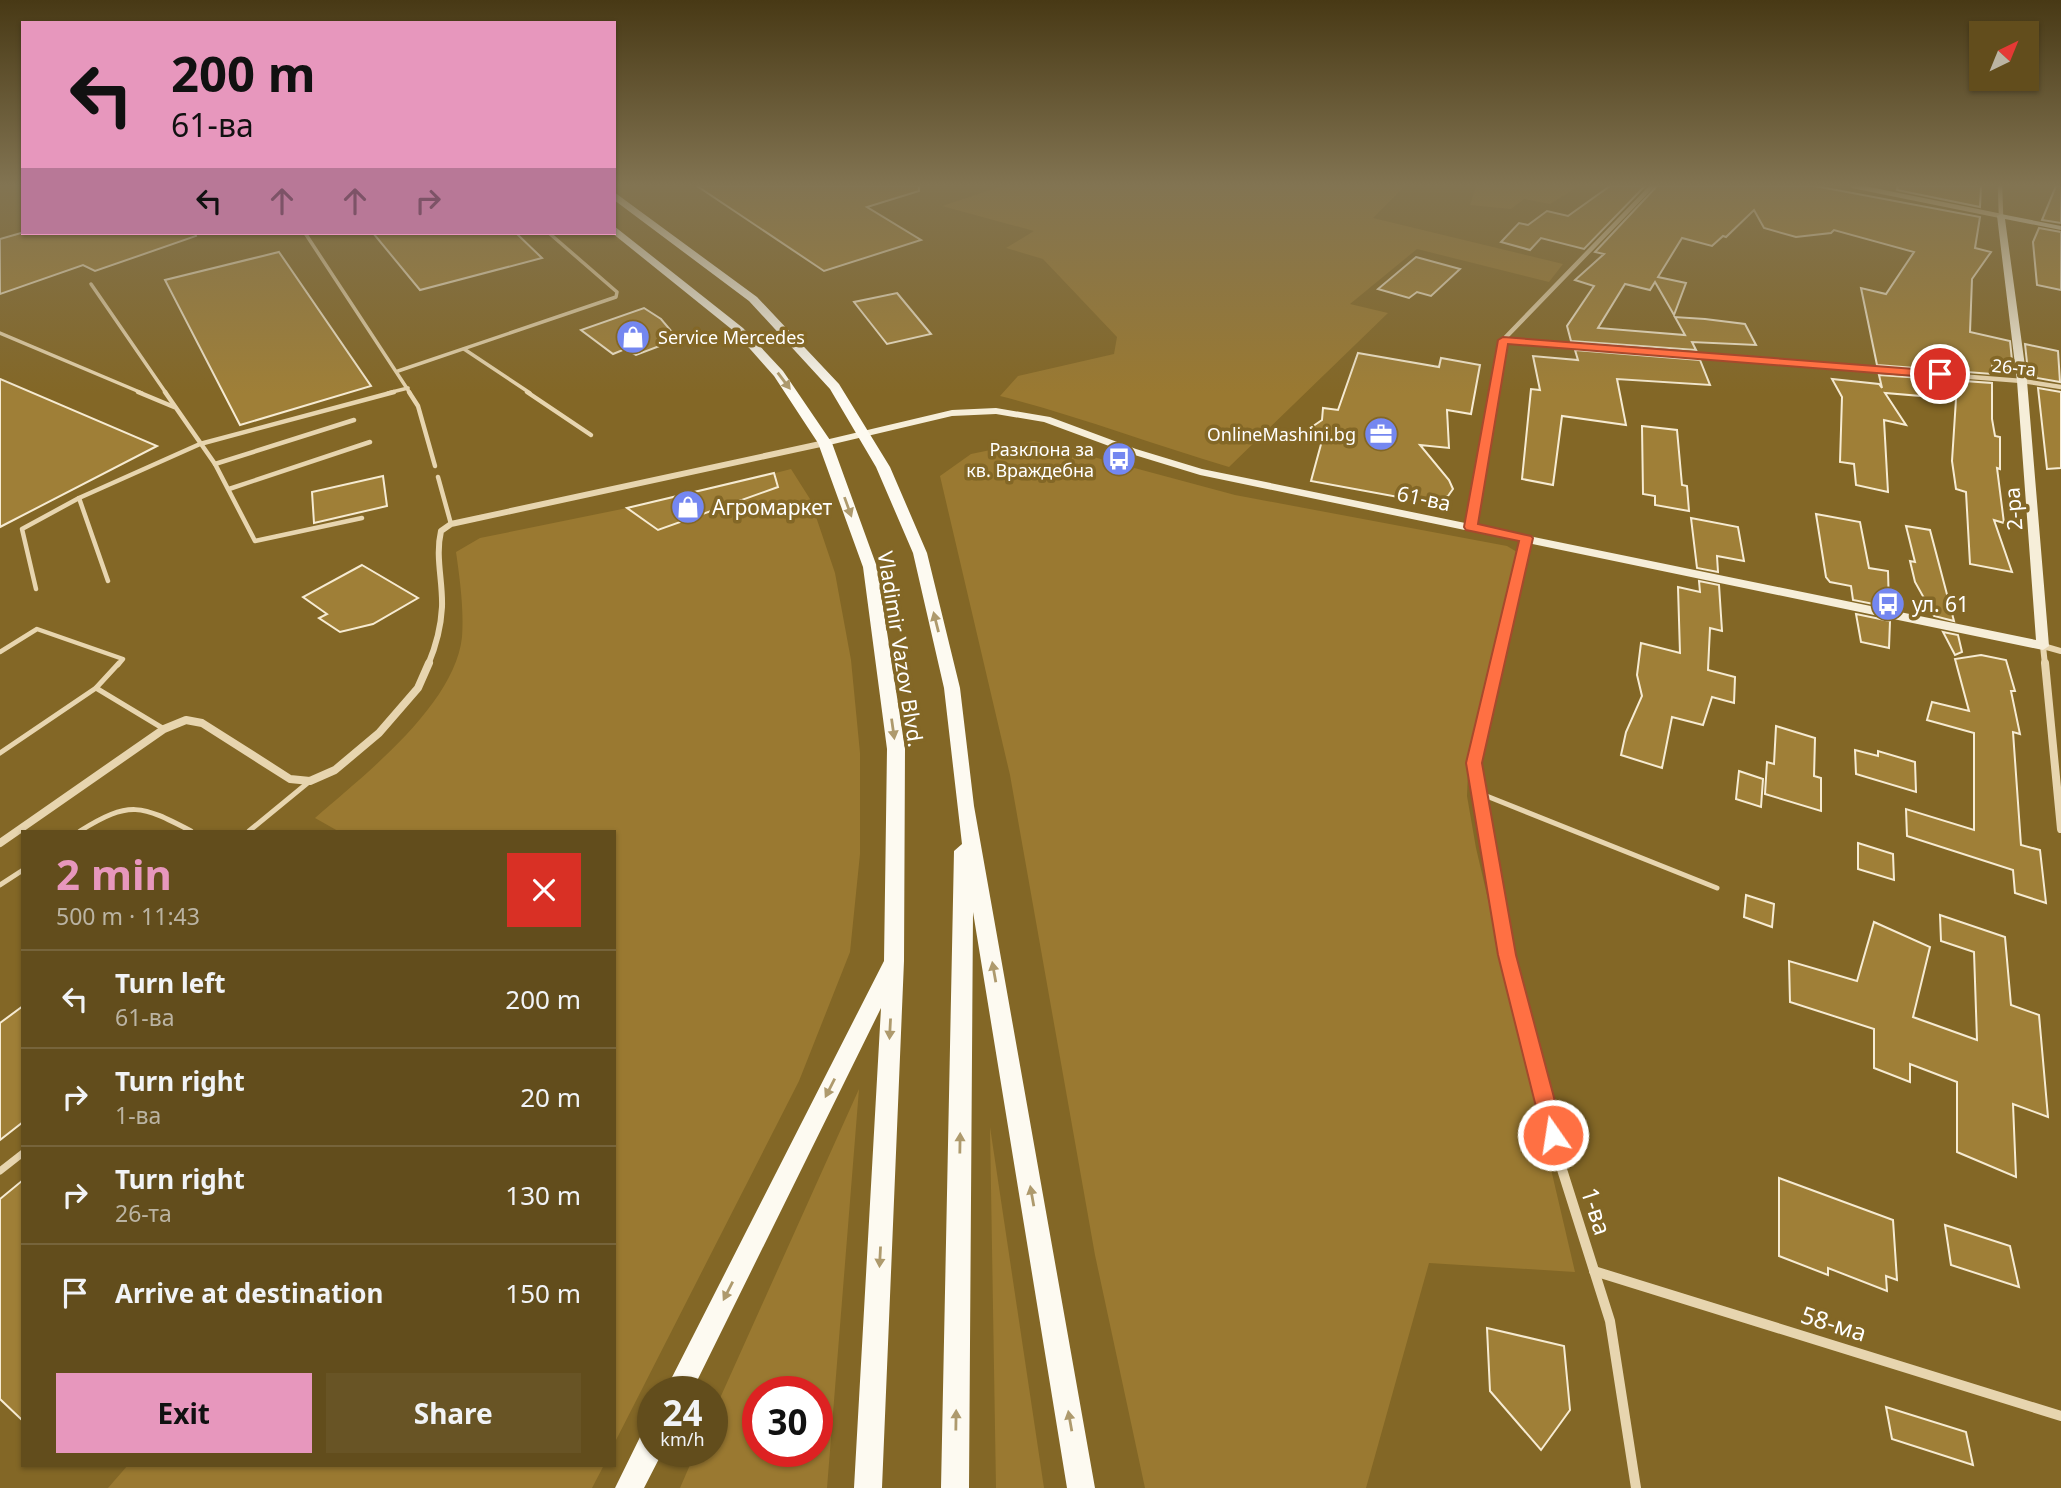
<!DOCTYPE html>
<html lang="en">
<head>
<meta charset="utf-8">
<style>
  body { margin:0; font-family:"Noto Sans",sans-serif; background:#685425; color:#f1f3f6; height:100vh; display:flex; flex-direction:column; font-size:26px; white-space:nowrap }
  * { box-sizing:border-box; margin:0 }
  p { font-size:23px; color:#bbb4a3 }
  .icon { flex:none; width:38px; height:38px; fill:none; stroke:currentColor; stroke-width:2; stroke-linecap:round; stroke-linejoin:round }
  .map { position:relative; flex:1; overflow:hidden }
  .sheet { position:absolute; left:21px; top:830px; width:595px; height:637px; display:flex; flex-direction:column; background:#624d1c; border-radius:0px; box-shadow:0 2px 5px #0004 }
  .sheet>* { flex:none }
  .top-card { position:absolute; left:21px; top:21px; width:595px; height:214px; border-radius:0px; box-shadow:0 2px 5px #0004; background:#e797bd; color:#111; overflow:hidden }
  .needle { width:46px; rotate:43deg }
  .buttons { position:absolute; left:1969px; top:21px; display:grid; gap:14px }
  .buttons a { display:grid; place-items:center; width:70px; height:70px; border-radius:0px; background:#624d1c; box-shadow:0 2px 5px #0004; font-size:35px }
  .speed { position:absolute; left:637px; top:1376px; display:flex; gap:14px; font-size:35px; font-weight:700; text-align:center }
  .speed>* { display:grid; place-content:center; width:91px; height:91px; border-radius:50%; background:#624d1c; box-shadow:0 2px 5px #0004; line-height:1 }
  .speed small { font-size:18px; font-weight:400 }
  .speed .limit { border:10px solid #d22; background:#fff; color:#111 }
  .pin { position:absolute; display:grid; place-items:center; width:60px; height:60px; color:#fff; margin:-30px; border:4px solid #fff; border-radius:50%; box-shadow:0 2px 7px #0007 }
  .me { position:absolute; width:77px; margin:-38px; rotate:347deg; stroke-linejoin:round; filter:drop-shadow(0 0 5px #0008) }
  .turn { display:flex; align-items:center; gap:24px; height:147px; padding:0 35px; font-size:32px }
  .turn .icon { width:91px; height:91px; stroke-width:2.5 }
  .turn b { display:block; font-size:49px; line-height:60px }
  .lanes { display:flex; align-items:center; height:66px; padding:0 35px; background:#0003; justify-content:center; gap:35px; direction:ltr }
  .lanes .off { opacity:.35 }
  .round { display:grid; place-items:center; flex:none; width:74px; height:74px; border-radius:0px; background:#685425 }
  .summary { display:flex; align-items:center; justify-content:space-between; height:119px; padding:0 35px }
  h1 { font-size:42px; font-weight:700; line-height:52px; color:#e797bd }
  .button { display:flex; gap:14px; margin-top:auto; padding:14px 35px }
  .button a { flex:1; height:80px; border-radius:0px; background:#e797bd; color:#111; font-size:28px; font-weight:700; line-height:80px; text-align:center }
  .button a+a { background:#685425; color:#f1f3f6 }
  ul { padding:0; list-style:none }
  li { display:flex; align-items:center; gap:21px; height:98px; padding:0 35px; border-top:2px solid #76643b }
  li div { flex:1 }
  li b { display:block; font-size:26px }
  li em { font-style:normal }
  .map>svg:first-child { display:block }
  .green { fill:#9a7931; fill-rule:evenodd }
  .building { fill:#9f7f37; stroke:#f6ebd2; stroke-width:2 }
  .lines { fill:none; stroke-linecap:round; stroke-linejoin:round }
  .lane-far3 { stroke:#e7d5af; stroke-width:3.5 }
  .lane-far2 { stroke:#e7d5af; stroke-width:4.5 }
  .lane-far1 { stroke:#e7d5af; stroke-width:5 }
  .lane { stroke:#e7d5af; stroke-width:7 }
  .street-far3 { stroke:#e7d5af; stroke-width:4.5 }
  .street-far2 { stroke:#e7d5af; stroke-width:6 }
  .street-far1 { stroke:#e7d5af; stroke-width:8 }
  .street { stroke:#e7d5af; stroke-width:10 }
  .secondary { fill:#f6eed9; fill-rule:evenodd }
  .primary { fill:#fdfaf1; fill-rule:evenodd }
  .oneway { fill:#ae9a6d }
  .route { fill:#ff7043; stroke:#a6492c; stroke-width:2 }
  .labels { text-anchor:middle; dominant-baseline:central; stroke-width:7; stroke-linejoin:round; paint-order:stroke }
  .far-poi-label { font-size:18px; fill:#fff; stroke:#836726; text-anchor:end }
  .far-street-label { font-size:18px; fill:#fff; stroke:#836726 }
  .street-label { font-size:21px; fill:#fff; stroke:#836726 }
  .poi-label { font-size:21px; fill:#fff; stroke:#836726; text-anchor:start }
  .near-street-label { font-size:24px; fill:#fff; stroke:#836726 }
</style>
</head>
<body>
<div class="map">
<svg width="2061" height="1488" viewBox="0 0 2061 1488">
  <rect width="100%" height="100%" fill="#836726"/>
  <g class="green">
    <path d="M 1002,186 L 1405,186 L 1373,218 L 1563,264 L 1549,282 L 1417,249 L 1350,304 L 1388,313 L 1229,467 C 1152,444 1078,416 1000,396 L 1018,376 L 1114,354 L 1117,337 L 1043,259 L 1006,248 L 1034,231 L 942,206 Z"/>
    <path d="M 1476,186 L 1579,186 L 1550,204 L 1524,199 L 1511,209 L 1470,205 Z"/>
    <path d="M 1034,441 L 1235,495 L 1507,546 L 1517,552 L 1469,749 L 1467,796 L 1476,848 L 1575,1272 L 1429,1263 L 1366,1488 L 1145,1488 L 1095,1255 L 1010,775 L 940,476 L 971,454 Z"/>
    <path d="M 791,469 L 810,499 L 835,573 L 851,660 L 860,753 L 860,854 L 850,952 L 799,1081 L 614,1444 L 614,831 L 338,831 L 315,818 C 363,776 455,705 462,637 C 464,609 460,580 456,552 L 480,538 L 627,508 L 658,530 L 757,494 L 752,479 Z"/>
    <path d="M 859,1089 L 827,1488 L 680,1488 L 696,1451 L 712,1451 L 712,1416 ZM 817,1391 L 817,1451 L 758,1451 L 758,1391 Z"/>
    <path d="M 990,1127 L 1044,1488 L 996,1488 Z"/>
    <path d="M 128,1465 L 604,1465 L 592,1488 L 108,1488 Z"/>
  </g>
  <g class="building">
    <path d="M 697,186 L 919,186 L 919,191 L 867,207 L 921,240 L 824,271 Z"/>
    <path d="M 1610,186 L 1645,186 L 1584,249 L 1541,238 L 1530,250 L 1501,242 L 1519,223 L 1528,225 L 1547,211 L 1568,216 Z"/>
    <path d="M 1657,186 L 1815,186 L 1980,217 L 1975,248 L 1991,252 L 1972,279 L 1970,332 L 2010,341 L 2013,370 L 1992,366 L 1992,374 L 1877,365 L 1861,288 L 1886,294 L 1914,252 L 1834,230 L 1831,233 L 1796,237 L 1764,228 L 1754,210 L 1726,237 L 1723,236 L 1712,246 L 1682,238 L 1658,277 L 1686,283 L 1674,315 L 1655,282 L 1650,290 L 1625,284 L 1598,328 L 1685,335 L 1675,317 L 1705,319 L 1745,324 L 1756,345 L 1692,342 L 1696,350 L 1571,341 L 1567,326 L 1594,286 L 1575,280 L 1604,254 L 1595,252 Z"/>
    <path d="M 1898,186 L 1981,186 L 1980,207 L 1897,190 Z"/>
    <path d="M 2056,186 L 2061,186 L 2061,223 L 2042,220 Z"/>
    <path d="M 2039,228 L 2061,232 L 2061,290 L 2037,285 L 2033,242 Z"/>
    <path d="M 21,233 L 195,233 L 196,236 L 95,271 L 83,265 L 0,294 L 0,239 Z"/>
    <path d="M 373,233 L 516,233 L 542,258 L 420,290 Z"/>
    <path d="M 279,252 L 371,386 L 240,425 L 165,280 Z"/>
    <path d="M 1416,257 L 1460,269 L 1431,296 L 1417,292 L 1409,298 L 1378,289 Z"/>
    <path d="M 897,293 L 931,334 L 887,344 L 854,302 Z"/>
    <path d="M 644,308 L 661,319 L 678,339 L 636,355 L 625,349 L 613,354 L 581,330 Z"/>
    <path d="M 2025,344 L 2058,351 L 2060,382 L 2037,378 L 2036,374 L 2028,372 Z"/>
    <path d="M 1575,350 L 1700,360 L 1710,385 L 1617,379 L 1626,425 L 1562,416 L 1553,485 L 1522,479 L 1531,389 L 1540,390 L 1533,356 L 1578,360 Z"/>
    <path d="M 1358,353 L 1439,367 L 1441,358 L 1480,365 L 1471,414 L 1447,410 L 1449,448 L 1420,445 L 1449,480 L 1453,489 L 1448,496 L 1437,501 L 1420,501 L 1311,481 L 1323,437 L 1306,431 L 1322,420 L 1323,408 L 1338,410 Z"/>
    <path d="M 1879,375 L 1992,383 L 1992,419 L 1995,436 L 2000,437 L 2000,469 L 1997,468 L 2004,523 L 1994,520 L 2012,572 L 1970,564 L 1966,492 L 1956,489 L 1952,461 L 1956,399 L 1885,393 L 1906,425 L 1884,420 L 1888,492 L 1856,485 L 1854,464 L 1840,462 L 1842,397 L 1832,379 L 1879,384 L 1882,388 Z"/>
    <path d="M 0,379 L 157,446 L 0,527 Z"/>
    <path d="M 2038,388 L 2061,392 L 2061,468 L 2047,469 Z"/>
    <path d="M 1642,426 L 1677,430 L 1682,485 L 1687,486 L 1689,511 L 1655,505 L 1655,496 L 1643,494 Z"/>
    <path d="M 774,473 L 778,487 L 658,530 L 627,508 Z"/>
    <path d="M 383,476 L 387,506 L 314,523 L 312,492 Z"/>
    <path d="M 1816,514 L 1860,522 L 1869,568 L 1888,571 L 1889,607 L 1853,600 L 1851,586 L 1830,582 L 1826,577 Z"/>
    <path d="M 1691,518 L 1738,527 L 1744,561 L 1717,556 L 1718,572 L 1697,568 Z"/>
    <path d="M 1906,526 L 1930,530 L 1954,621 L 1934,616 L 1915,582 L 1910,561 L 1915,562 Z"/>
    <path d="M 362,565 L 418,598 L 373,624 L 340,632 L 319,618 L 327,614 L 303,597 Z"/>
    <path d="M 1699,581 L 1719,585 L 1722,631 L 1710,628 L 1708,670 L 1735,677 L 1734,703 L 1712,697 L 1703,725 L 1672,717 L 1662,768 L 1621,755 L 1626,732 L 1642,696 L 1637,675 L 1641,643 L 1680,653 L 1678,587 L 1700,592 Z"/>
    <path d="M 1856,614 L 1890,621 L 1889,648 L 1861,642 Z"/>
    <path d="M 1943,632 L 1958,635 L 1962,652 L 1955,655 Z"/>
    <path d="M 1981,655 L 2006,660 L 2015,691 L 2011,691 L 2020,734 L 2013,732 L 2021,845 L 2040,850 L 2046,903 L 2015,893 L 2013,870 L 1907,836 L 1906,809 L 1974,830 L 1974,733 L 1927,720 L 1932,702 L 1969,711 L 1955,659 Z"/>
    <path d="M 1776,726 L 1815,738 L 1814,776 L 1821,778 L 1821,811 L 1765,794 L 1767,762 L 1774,764 Z"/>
    <path d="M 1855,750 L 1878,756 L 1878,751 L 1915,762 L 1916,792 L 1856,774 Z"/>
    <path d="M 1739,771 L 1763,779 L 1761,807 L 1736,799 Z"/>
    <path d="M 1858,843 L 1893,854 L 1894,880 L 1858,869 Z"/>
    <path d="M 1746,895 L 1774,904 L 1772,927 L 1744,917 Z"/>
    <path d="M 1940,915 L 2005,937 L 2011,1005 L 2039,1015 L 2048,1117 L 2013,1104 L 2016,1177 L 1957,1152 L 1957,1082 L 1910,1064 L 1910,1082 L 1874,1068 L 1874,1029 L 1790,1002 L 1789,961 L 1857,981 L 1874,922 L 1930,947 L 1913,1017 L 1977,1040 L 1974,952 L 1941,941 Z"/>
    <path d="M 23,1006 L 23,1122 L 0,1140 L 0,1023 Z"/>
    <path d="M 1779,1178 L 1893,1220 L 1897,1280 L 1886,1276 L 1887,1291 L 1828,1268 L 1828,1275 L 1779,1256 Z"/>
    <path d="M 23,1180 L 23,1421 L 0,1399 L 0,1199 Z"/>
    <path d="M 1945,1225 L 2010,1246 L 2019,1287 L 1951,1265 Z"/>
    <path d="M 1487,1328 L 1564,1346 L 1570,1410 L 1541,1450 L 1490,1391 Z"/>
    <path d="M 1886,1407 L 1966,1432 L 1973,1465 L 1892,1439 Z"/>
  </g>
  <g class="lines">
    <g class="lane-far3">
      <path d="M 305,233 L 410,393"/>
      <path d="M 91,284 L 166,393"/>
      <path d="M 0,333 L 142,393"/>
      <path d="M 464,349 L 530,393"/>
      <path d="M 398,371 L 616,297 L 617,292 L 549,233"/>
      <path d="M 388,393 L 408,388"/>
    </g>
    <g class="lane-far2">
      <path d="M 138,392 L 174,407"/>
      <path d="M 165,392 L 215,464 L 255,541 L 362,518"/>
      <path d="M 409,392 L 418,406 L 435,466"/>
      <path d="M 527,392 L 591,435"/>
      <path d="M 215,464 L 354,420"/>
      <path d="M 438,477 L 451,524"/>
      <path d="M 229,489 L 370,442"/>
      <path d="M 79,498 L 108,581"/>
      <path d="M 36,589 L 22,529 L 79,498 L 200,444 L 394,392"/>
      <path d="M 0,652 L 37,629 L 123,659 L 118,665"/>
    </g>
    <g class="lane-far1">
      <path d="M 119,663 L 96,688 L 164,729"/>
      <path d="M 0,753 L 96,688"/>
      <path d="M 1479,793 L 1717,888"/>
      <path d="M 80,831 C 130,800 141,805 191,831"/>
      <path d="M 249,831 L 310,781"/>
      <path d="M 0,885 L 23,870"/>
    </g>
    <path class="lane" d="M 0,1171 L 23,1153"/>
    <g class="street-far3">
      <path d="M 1853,186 L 2001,216 L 2000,186"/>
      <path d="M 1503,340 L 2022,381 L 2061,387"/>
      <path d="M 1494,393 L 1503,340 L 1652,186"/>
    </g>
    <g class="street-far2">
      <path d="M 1471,527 L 1494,392"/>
      <path d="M 428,665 C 436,646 441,627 442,607 C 443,581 435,557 441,531 L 451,524 L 825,443"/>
      <path d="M 1497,665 L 1526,538"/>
      <path d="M 2045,665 L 2043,646 L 2061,651"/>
    </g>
    <g class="street-far1">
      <path d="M 1497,663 L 1474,763 L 1507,955 L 1524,1021"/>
      <path d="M 2045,663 L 2061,829"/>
      <path d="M 0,843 L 164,729 L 186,720 L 202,723 L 290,779 L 310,781 L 335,770 L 379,733 L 418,688 L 429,663"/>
    </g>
    <g class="street">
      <path d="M 1523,1019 L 1559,1160 L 1610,1321 L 1636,1488"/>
      <path d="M 1594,1271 L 2061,1416"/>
    </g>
    <path class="secondary" d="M 2001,214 L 2061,226 L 2061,230 L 2005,219 L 2027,381 L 2049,646 L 2043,650 L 1200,475 L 1128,453 L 1044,422 L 996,414 L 952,416 L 825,446 L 820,443 L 821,441 L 952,410 L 996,408 L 1050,417 L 1136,449 L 1202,469 L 2036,640 L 2017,381 L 1997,216 Z"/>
    <g class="primary">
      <path d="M 614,192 L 757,297 L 839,384 L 890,467 L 927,553 L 960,688 L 974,806 L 1095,1488 L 1067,1488 L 973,912 L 969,1488 L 941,1488 L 954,851 L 962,844 L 944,688 L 913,553 L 876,467 L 830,389 L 749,301 L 614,200 Z"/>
      <path d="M 614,226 L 743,328 L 783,371 L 832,443 L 877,567 L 905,749 L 904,961 L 882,1488 L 854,1488 L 881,1008 L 692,1391 L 665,1391 L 884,961 L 887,749 L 863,567 L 818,443 L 774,376 L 735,332 L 612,233 Z"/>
      <path d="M 653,1427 L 653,1451 L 663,1451 L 644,1488 L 615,1488 L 643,1431 Z"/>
    </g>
  </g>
  <defs><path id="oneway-solid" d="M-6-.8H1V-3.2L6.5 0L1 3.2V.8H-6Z" transform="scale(1.75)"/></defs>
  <g class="oneway">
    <use href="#oneway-solid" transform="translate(784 381) rotate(53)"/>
    <use href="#oneway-solid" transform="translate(848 507) rotate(70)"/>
    <use href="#oneway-solid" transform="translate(936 622) rotate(-104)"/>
    <use href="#oneway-solid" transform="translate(893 729) rotate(82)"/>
    <use href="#oneway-solid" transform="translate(994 972) rotate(-100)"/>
    <use href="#oneway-solid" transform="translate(890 1029) rotate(93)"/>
    <use href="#oneway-solid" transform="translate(830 1088) rotate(117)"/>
    <use href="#oneway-solid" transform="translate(960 1143) rotate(-89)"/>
    <use href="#oneway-solid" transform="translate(1032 1196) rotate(-100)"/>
    <use href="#oneway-solid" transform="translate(880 1257) rotate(93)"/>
    <use href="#oneway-solid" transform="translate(728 1291) rotate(117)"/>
    <use href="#oneway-solid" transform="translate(956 1420) rotate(-89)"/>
    <use href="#oneway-solid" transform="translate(1070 1421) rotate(-100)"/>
  </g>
  <linearGradient id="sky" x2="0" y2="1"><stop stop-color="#483915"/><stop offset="0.47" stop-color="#827452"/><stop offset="1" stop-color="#827452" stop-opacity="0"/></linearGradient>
  <rect width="2061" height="394" fill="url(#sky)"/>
  <path class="route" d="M 1503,337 L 1940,371 L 1946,374 L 1940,378 L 1508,344 L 1478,524 L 1531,536 L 1533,538 L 1482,763 L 1516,955 L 1564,1135 L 1561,1142 L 1553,1145 L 1546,1142 L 1543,1135 L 1498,955 L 1466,763 L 1519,541 L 1466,530 L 1464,527 L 1498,340 Z"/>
  <defs>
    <g id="shop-disc" transform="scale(1.75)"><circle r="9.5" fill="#7487f0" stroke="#836726"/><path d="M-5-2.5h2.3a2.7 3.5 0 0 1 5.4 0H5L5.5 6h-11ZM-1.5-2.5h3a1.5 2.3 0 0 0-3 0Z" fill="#fff"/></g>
    <g id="office-disc" transform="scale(1.75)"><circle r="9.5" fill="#7487f0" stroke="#836726"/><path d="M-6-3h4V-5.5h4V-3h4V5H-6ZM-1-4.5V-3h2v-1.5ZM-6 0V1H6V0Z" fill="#fff"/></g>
    <g id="bus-disc" transform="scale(1.75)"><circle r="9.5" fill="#7487f0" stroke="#836726"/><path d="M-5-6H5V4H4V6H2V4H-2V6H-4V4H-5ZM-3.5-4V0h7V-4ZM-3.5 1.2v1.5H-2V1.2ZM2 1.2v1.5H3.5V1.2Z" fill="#fff"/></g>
  </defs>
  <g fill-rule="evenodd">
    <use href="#shop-disc" x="633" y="337"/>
    <use href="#office-disc" x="1381" y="434"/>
    <use href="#bus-disc" x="1119" y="459"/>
    <use href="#shop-disc" x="688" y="507"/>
    <use href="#bus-disc" x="1888" y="604"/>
  </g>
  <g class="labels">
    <g class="far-poi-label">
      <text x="658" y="337" text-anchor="start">Service Mercedes</text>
      <text x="1356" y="434">ОnlineMashini.bg</text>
      <text x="1094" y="449">Разклона за<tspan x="1094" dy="21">кв. Враждебна</tspan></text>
    </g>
    <g class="far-street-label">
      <text transform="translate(2014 367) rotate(6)">26-та</text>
    </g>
    <g class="street-label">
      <text transform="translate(1424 498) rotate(12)">61-ва</text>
      <text transform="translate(2013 509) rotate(-94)">2-ра</text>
      <text transform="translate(901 649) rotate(81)">Vladimir Vazov Blvd.</text>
    </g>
    <g class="poi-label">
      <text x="712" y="507">Агромаркет</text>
      <text x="1912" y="604">ул. 61</text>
    </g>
    <g class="near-street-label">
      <text transform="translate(1597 1211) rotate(72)">1-ва</text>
      <text transform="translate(1834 1323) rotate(17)">58-ма</text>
    </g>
  </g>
</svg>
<div class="buttons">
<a><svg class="needle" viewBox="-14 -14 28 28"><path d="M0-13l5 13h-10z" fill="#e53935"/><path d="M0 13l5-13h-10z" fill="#bbb4a3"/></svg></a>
</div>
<div class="speed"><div>24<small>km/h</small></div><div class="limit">30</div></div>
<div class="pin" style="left:1940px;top:374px;background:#d93025"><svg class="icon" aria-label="arrive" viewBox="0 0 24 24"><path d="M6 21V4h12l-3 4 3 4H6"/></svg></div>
<svg class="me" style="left:1553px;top:1135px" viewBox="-20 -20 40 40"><circle r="17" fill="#ff7043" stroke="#fff" stroke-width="3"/><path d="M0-11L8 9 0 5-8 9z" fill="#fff"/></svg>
<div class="top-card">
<div class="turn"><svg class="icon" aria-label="left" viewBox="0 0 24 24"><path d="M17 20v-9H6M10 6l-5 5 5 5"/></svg><div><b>200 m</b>61-ва</div></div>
<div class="lanes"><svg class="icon" aria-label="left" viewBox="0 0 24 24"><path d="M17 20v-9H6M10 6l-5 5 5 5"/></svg><svg class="icon off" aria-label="ahead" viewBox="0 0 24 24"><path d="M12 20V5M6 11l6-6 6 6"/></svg><svg class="icon off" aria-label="ahead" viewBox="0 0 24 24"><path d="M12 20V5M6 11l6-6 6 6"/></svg><svg class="icon off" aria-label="right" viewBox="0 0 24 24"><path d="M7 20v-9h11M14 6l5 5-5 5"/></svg></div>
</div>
<section class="sheet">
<div class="summary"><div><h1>2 min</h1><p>500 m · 11:43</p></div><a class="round" style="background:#d93025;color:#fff"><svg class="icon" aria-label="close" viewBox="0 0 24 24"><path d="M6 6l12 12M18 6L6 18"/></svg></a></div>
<ul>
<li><svg class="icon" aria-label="left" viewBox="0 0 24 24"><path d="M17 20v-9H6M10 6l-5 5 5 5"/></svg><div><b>Turn left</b><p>61-ва</p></div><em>200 m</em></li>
<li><svg class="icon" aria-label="right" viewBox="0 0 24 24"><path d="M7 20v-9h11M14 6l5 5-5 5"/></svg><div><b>Turn right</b><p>1-ва</p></div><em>20 m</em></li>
<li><svg class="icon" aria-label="right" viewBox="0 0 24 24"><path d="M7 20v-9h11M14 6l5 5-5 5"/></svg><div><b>Turn right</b><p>26-та</p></div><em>130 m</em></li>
<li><svg class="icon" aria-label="arrive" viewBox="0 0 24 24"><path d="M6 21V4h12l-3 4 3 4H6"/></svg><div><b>Arrive at destination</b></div><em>150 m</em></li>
</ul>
<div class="button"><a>Exit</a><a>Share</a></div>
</section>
</div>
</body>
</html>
